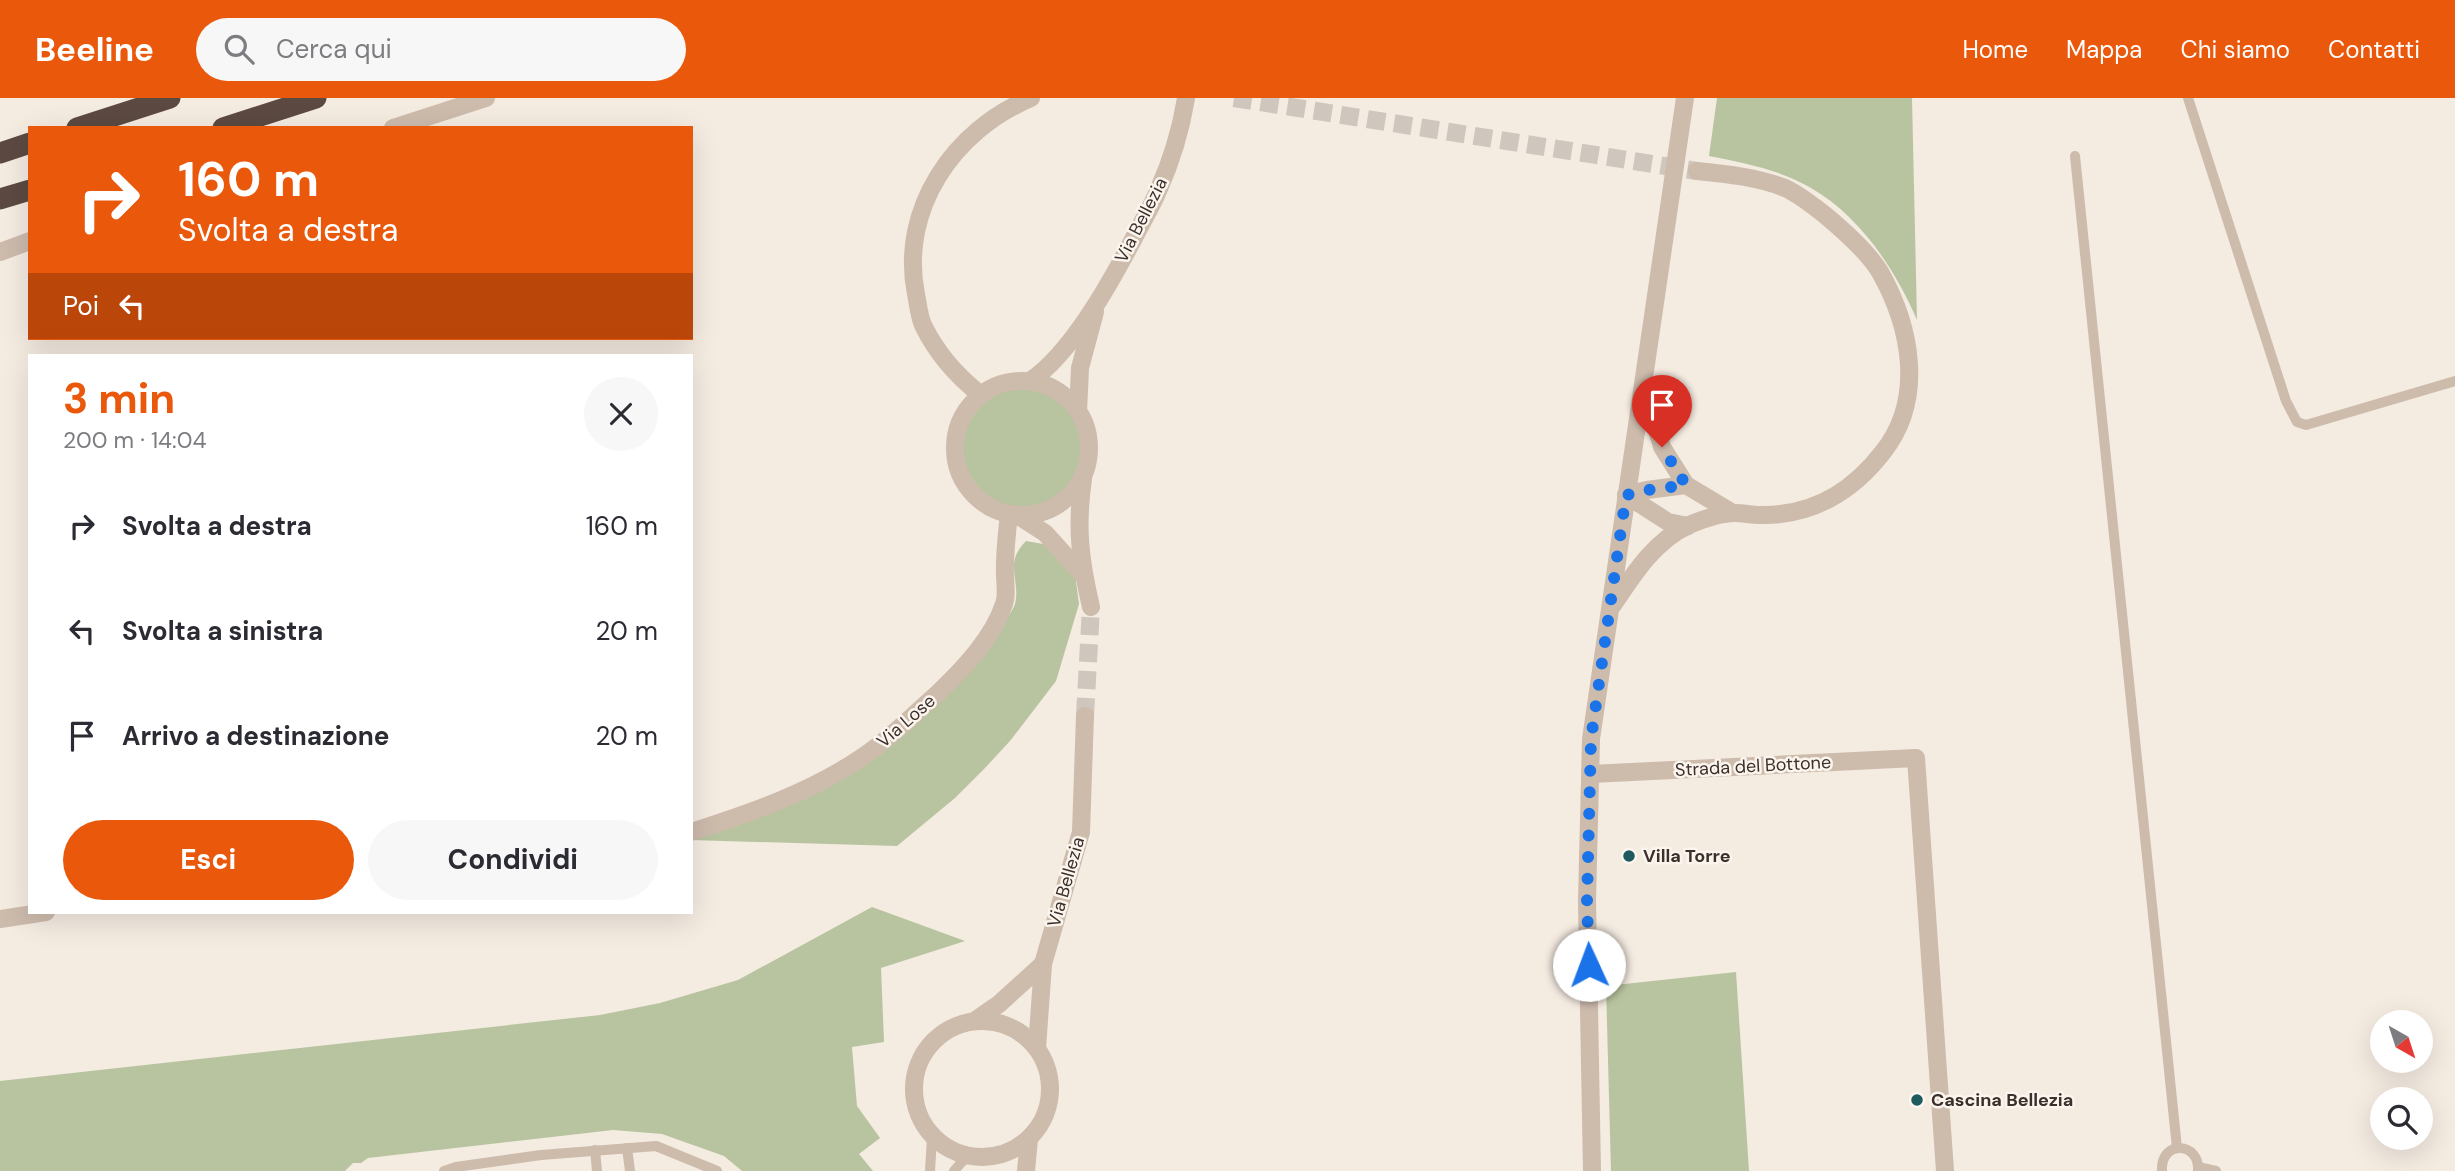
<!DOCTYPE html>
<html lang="it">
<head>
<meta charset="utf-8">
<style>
  body { margin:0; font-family:"DM Sans",sans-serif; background:#f7f7f7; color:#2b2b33; height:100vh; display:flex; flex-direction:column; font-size:26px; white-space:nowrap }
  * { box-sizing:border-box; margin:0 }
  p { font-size:23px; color:#7c7c81 }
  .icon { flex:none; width:38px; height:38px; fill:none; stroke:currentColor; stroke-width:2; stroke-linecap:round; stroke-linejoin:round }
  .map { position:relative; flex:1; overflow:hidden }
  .side { position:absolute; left:28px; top:256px; width:665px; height:560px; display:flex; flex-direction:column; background:#fff; border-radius:0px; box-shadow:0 7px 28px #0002 }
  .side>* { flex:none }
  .guide { position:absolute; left:28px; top:28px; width:665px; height:214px; border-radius:0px; box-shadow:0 7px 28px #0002; background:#ea580c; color:#fff; overflow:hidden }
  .needle { width:46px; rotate:141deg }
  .buttons { position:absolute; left:2370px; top:912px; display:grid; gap:14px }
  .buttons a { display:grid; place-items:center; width:63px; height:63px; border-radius:50%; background:#fff; box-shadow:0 7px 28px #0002; font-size:35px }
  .pin { position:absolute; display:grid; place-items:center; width:60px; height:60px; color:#fff; margin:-72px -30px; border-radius:50% 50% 50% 0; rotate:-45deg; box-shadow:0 0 7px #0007 }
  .pin .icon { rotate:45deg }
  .me { position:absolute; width:77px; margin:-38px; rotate:358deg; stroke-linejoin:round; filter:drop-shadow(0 0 5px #0008) }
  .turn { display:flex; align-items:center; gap:24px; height:147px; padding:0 35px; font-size:32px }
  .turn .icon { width:91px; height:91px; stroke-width:2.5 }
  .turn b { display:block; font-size:49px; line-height:60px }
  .then { display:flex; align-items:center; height:66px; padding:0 35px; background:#0003; gap:14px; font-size:26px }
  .round { display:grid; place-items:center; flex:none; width:74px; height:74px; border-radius:37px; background:#f7f7f7 }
  .overview { display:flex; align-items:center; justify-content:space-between; height:119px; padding:0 35px }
  h1 { font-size:42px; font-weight:700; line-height:52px; color:#ea580c }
  .action { display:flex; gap:14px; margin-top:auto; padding:14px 35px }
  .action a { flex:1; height:80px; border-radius:42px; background:#ea580c; color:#fff; font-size:28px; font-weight:700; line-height:80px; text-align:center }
  .action a+a { background:#f7f7f7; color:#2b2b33 }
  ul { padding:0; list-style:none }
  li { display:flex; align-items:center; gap:21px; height:105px; padding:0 35px }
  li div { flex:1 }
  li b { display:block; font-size:26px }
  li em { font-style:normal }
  header { display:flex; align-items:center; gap:42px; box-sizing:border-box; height:98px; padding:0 35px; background:#ea580c; color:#fff }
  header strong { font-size:33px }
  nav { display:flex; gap:38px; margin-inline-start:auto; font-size:24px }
  .search { width:490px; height:63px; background:#f7f7f7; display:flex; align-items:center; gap:18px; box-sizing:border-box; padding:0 24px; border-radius:38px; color:#7c7c81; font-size:26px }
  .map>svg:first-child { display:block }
  .green { fill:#b8c4a0 }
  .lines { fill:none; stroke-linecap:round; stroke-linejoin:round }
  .minor-tunnel { stroke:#cfc6bd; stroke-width:18; stroke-dasharray:18 9; stroke-linecap:butt }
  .tertiary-tunnel { stroke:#cfc6bd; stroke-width:18; stroke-dasharray:18 9; stroke-linecap:butt }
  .service { stroke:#cdbbac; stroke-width:10 }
  .minor { stroke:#cdbbac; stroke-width:18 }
  .tertiary { stroke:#cdbbac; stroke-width:18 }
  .motorway { stroke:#5c4a42; stroke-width:21 }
  .route { stroke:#1a73e8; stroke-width:12; stroke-dasharray:0 21.6 }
  .poi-dot { fill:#1f5a5e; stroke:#fbf5ee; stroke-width:2.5 }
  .labels { text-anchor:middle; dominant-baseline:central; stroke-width:5; stroke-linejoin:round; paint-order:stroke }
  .street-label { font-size:18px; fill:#3b302b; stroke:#fbf5ee }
  .poi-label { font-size:18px; font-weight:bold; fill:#3b302b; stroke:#fbf5ee; text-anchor:start }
</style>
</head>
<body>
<header>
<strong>Beeline</strong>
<div class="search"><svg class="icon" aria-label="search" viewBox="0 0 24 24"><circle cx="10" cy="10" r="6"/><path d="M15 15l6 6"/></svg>Cerca qui</div>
<nav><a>Home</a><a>Mappa</a><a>Chi siamo</a><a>Contatti</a></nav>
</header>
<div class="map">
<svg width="2455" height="1073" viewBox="0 0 2455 1073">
  <rect width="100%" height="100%" fill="#f4ebe1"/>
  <g class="green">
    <path d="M 1717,0 L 1912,0 L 1917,222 C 1895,171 1860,118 1811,90 C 1781,72 1744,65 1709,58 Z"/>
    <circle cx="1022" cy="350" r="67"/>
    <path d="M 1026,443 L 1049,447 L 1075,476 L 1079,506 L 1056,583 L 1010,643 L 985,670 L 955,700 L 897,748 L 691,742 L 812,697 L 1004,525 C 1007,520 1013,512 1015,506 C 1021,481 1003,466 1026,443 Z"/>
    <path d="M 872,809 L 965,843 L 881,870 L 884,944 L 852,949 L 857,1008 L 880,1040 L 859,1056 L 873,1073 L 742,1073 L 724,1058 L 662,1036 L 613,1032 L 368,1060 L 361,1065 L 353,1065 L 345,1073 L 0,1073 L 0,983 L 600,917 L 660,905 L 738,882 Z"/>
    <path d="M 1736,874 L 1749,1073 L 1611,1073 L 1606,888 Z"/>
  </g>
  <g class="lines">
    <path class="minor-tunnel" d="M 1234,0 L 1697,73"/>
    <path class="tertiary-tunnel" d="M 1085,618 L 1091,509"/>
    <g class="service">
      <path d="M 2188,0 L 2286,303 L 2297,324 L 2306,327 L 2455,283"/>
      <path d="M 2075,58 L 2177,1050"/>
      <path d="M 627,1050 L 630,1073"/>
      <path d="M 595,1052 L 597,1073"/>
      <path d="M 2198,1069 L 2216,1073"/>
      <path d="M 444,1073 L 456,1069 L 541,1057 L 656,1048 L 717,1073"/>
      <path d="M 930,1073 L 932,1039"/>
      <path d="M 954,1073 L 967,1058"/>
      <path d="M 2162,1073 C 2160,1042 2200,1043 2198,1073"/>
    </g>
    <g class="minor">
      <path d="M 393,30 L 486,0"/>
      <path d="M 0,154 L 30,143"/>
      <path d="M 1645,292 L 1662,349 L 1686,387 L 1731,414"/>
      <path d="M 981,297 C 958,279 936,254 923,227 C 919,218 918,206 916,196 C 899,111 954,32 1031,0"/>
      <path d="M 1626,397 L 1668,424 L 1688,428"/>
      <path d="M 1626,397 L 1647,392 L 1686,387"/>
      <path d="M 1613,507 C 1633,477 1654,443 1689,427 C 1701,422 1721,415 1735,415 C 1743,415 1752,417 1761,417 C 1812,418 1853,393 1883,354 C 1925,301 1911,229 1880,174 C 1868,154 1843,132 1825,117 C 1813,108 1799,96 1785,90 C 1757,79 1727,76 1697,73"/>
      <path d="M 1591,676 L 1916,660 L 1945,1073"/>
      <path d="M 691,734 C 750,715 809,695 861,660 C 889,641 913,618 938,595 C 963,571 993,540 1004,506 C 1008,495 1004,481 1005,469 C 1005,451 1007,434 1009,416"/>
      <path d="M 0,821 L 46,814"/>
      <path d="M 1592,1073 L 1587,803 L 1591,641 L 1685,0"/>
    </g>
    <g class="tertiary">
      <path d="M 1030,283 C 1072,255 1112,182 1136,136 C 1143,122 1152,108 1158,93 C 1171,64 1181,31 1186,0"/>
      <circle cx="1022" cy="350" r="67"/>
      <path d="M 1078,314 L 1080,270 L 1095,214"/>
      <path d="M 1083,381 C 1076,429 1080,462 1091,509"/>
      <path d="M 1017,417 L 1045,435 L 1084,478"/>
      <path d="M 976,922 L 999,906 L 1043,866"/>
      <circle cx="982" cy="991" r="68"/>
      <path d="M 1037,950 L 1043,866 L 1081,734 L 1085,618"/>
      <path d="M 1026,1073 L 1029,1041"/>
    </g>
    <g class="motorway">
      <path d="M 77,30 L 170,0"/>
      <path d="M 223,30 L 316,0"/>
      <path d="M 0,55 L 30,45"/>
      <path d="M 0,101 L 30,92"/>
    </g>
  </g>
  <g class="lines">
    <path class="route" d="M 1589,867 L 1587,803 L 1591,641 L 1626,397 L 1647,392 L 1686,387 L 1662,349"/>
  </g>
  <g class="poi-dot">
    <circle cx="1629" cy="758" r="7"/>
    <circle cx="1917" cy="1002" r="7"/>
  </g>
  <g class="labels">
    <g class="street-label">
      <text transform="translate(1141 122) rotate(-63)">Via Bellezia</text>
      <text transform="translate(906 623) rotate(-41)">Via Lose</text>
      <text transform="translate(1753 668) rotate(-3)">Strada del Bottone</text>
      <text transform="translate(1066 784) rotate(-74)">Via Bellezia</text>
    </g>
    <g class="poi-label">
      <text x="1643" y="758">Villa Torre</text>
      <text x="1931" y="1002">Cascina Bellezia</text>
    </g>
  </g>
</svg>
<div class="buttons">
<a><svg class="needle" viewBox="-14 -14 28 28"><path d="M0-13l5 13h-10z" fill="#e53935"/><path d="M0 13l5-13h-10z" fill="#7c7c81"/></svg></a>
<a><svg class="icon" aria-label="search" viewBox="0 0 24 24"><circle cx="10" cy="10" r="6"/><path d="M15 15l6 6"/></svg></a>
</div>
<div class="pin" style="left:1662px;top:349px;background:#d93025"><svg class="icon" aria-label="arrive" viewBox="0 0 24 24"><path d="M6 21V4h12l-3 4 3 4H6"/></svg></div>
<svg class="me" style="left:1589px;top:867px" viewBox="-20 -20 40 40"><circle r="19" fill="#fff"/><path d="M0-13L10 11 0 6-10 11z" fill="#1a73e8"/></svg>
<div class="guide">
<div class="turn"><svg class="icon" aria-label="right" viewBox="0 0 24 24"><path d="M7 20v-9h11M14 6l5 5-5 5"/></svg><div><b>160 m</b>Svolta a destra</div></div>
<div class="then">Poi<svg class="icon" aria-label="left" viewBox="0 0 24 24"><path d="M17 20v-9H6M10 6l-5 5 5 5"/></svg></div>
</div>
<section class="side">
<div class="overview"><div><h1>3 min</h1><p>200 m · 14:04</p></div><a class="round"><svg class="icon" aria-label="close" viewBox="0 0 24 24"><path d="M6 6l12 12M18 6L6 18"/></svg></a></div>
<ul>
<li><svg class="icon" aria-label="right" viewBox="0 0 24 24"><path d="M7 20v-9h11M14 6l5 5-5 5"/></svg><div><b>Svolta a destra</b></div><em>160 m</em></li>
<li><svg class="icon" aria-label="left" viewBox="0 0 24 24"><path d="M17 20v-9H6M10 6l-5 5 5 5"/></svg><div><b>Svolta a sinistra</b></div><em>20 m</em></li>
<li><svg class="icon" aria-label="arrive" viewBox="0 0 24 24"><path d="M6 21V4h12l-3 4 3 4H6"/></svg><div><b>Arrivo a destinazione</b></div><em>20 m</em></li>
</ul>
<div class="action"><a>Esci</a><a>Condividi</a></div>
</section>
</div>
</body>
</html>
